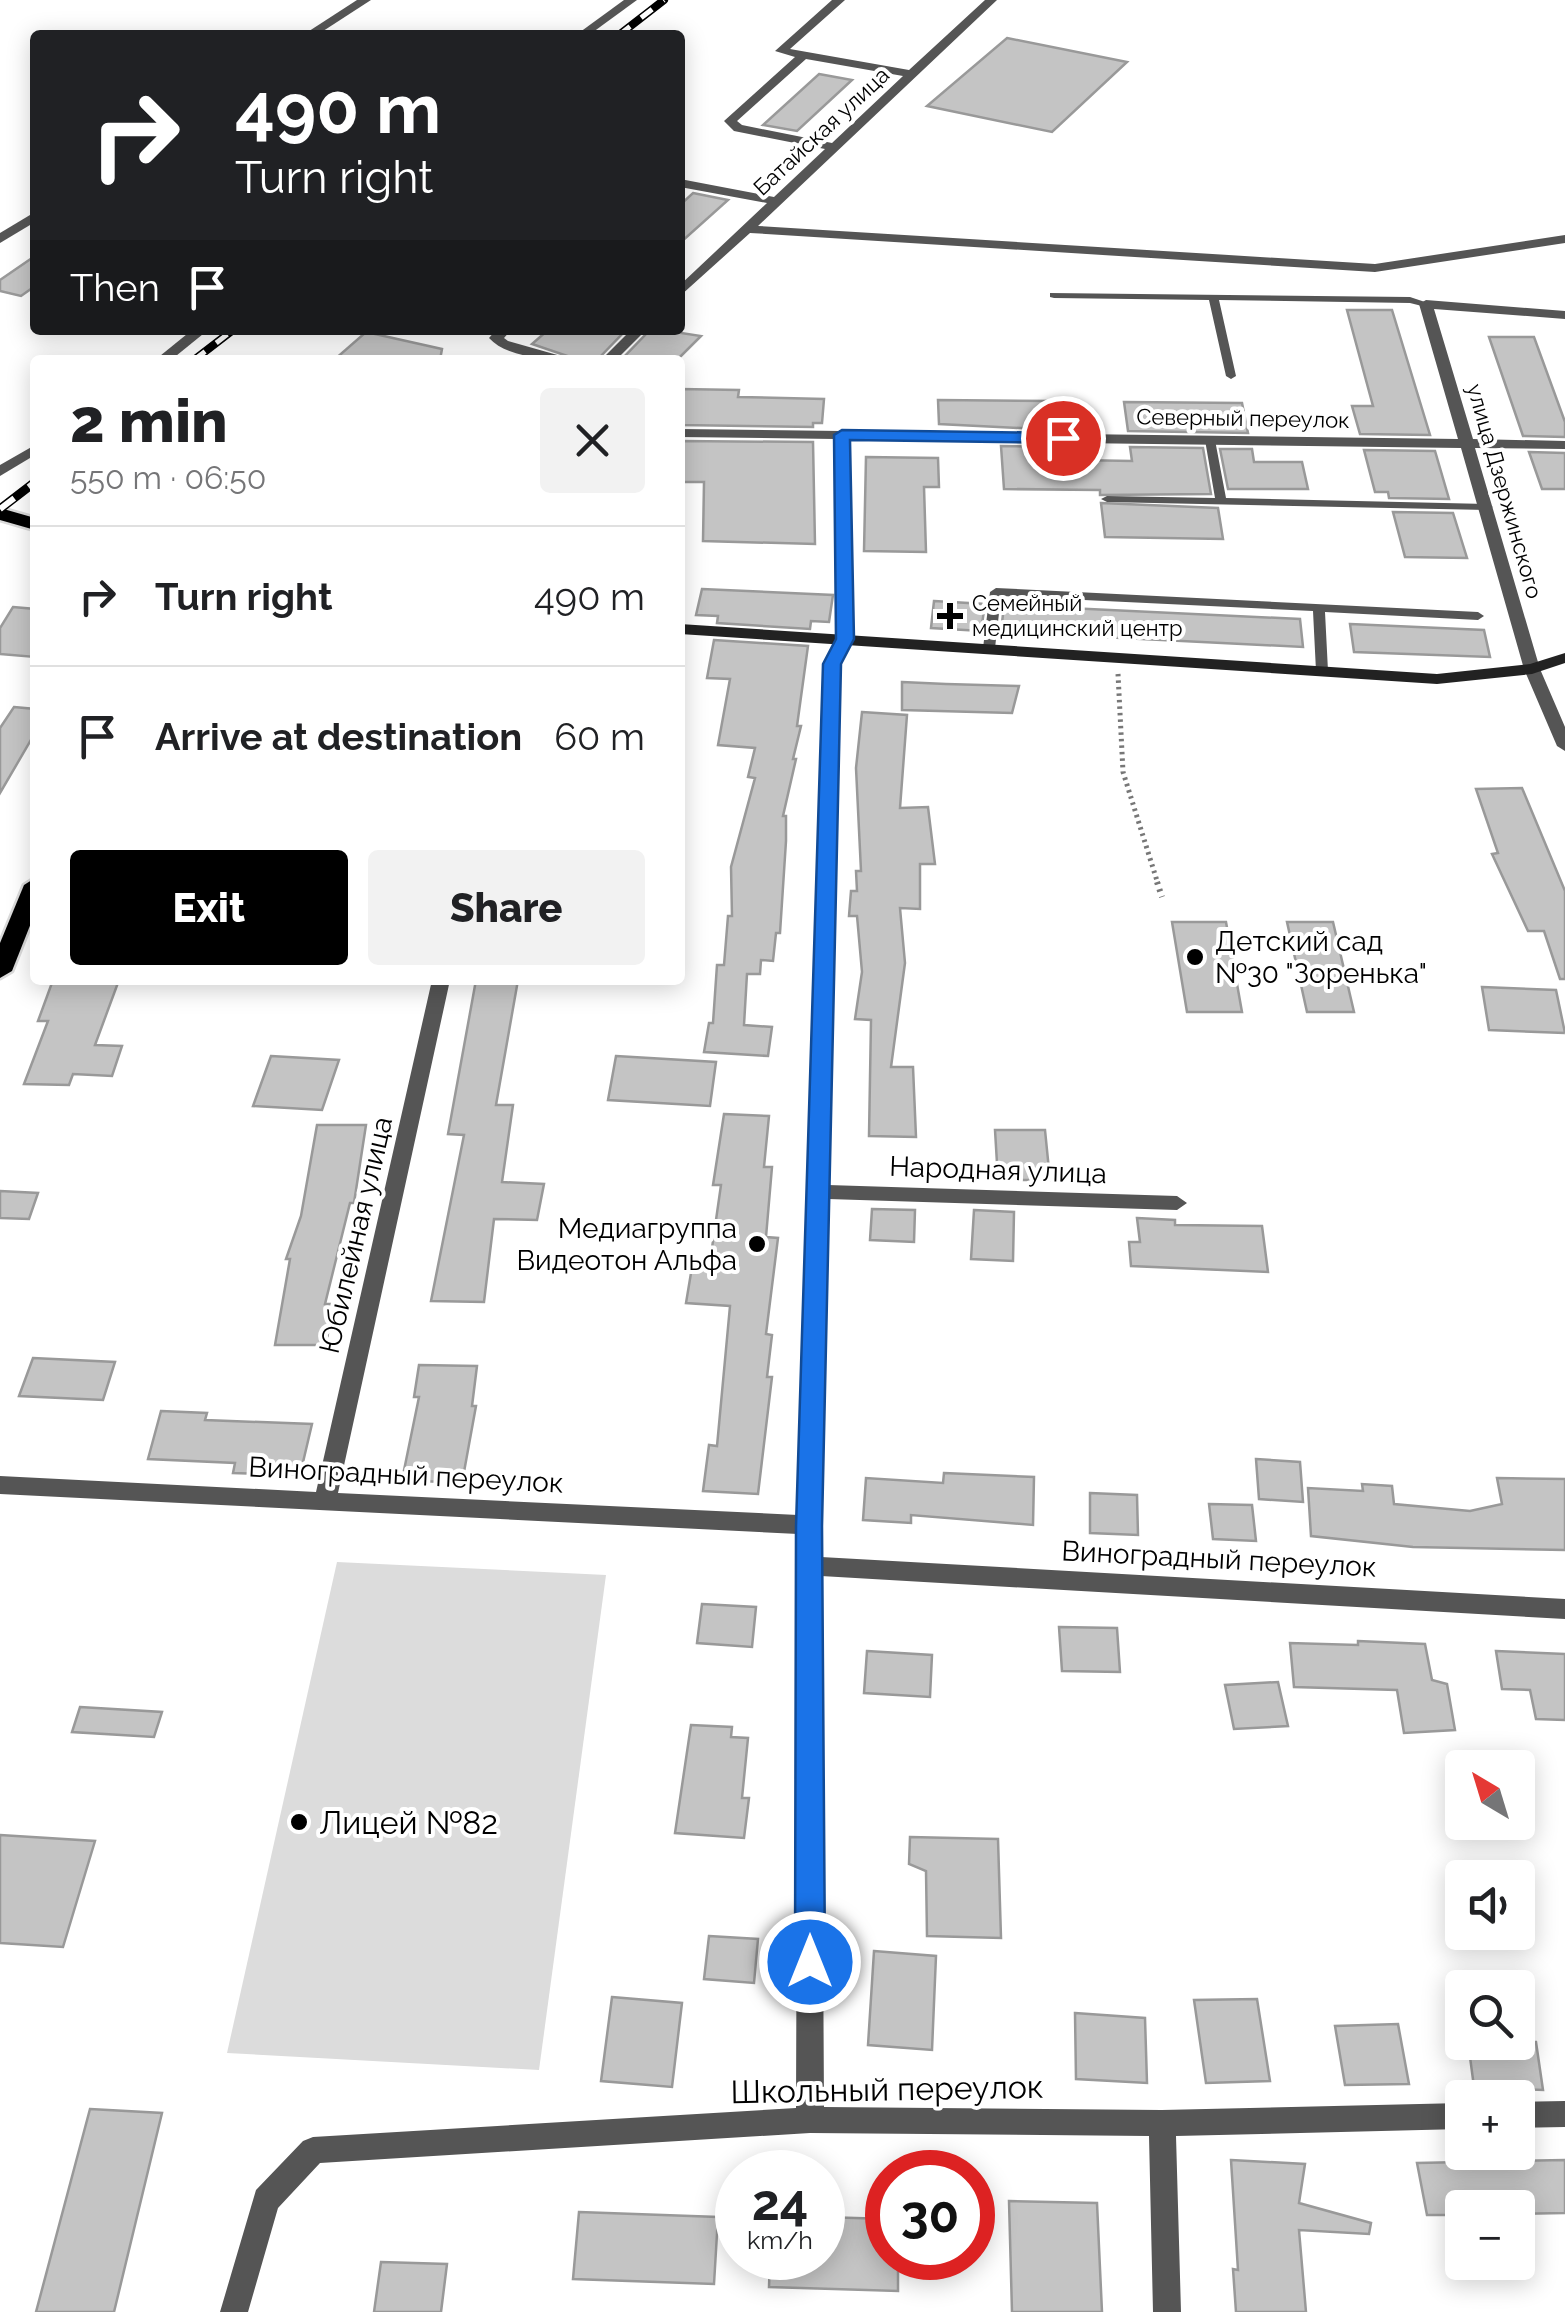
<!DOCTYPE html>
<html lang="en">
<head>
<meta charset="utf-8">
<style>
  body { margin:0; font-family:Raleway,sans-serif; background:#f2f2f2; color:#202124; height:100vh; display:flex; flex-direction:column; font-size:38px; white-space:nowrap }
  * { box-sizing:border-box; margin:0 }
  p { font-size:32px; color:#757577 }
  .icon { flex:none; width:55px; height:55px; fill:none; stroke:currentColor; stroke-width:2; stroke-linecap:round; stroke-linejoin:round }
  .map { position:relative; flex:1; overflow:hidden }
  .sheet { position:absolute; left:30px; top:355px; width:655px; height:630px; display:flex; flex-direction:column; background:#fff; border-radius:10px; box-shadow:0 5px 25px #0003 }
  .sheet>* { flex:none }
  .banner { position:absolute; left:30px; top:30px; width:655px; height:305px; border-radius:10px; box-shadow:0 5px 25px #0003; background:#202124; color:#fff; overflow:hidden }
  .needle { width:65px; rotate:322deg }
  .tools { position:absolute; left:1445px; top:1750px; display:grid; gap:20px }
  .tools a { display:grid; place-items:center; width:90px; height:90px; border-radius:10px; background:#fff; box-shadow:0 5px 25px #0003; font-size:50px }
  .speed { position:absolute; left:715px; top:2150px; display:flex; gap:20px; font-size:50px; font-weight:700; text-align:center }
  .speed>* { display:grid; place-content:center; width:130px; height:130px; border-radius:50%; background:#fff; box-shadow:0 5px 25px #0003; line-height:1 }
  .speed small { font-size:25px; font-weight:400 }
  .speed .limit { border:15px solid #d22; background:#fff; color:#111 }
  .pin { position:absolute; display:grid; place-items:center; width:85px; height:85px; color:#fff; margin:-42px; border:5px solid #fff; border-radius:50%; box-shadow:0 2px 10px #0007 }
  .me { position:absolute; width:110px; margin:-55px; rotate:0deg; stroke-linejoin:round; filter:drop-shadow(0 0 8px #0008) }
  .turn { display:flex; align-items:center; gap:35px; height:210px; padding:0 40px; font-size:45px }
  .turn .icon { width:130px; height:130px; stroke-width:2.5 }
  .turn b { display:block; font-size:70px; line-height:85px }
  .then { display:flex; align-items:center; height:95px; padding:0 40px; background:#0003; gap:20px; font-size:38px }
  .round { display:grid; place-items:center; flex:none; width:105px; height:105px; border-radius:10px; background:#f2f2f2 }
  .summary { display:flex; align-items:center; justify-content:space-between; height:170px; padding:0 40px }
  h1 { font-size:60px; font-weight:800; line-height:75px }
  .action { display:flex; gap:20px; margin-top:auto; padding:20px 40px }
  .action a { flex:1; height:115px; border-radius:10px; background:#000; color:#fff; font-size:40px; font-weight:800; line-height:115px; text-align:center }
  .action a+a { background:#f2f2f2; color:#202124 }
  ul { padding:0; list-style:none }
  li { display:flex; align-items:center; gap:30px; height:140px; padding:0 40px; border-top:2px solid #e0e0e0 }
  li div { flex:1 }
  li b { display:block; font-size:38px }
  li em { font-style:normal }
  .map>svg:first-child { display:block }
  .green { fill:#dcdcdc }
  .building { fill:#c4c4c4; stroke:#999; stroke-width:2.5 }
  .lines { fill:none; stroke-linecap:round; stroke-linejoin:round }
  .primary-casing { stroke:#dbdbdb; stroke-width:5 }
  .path-far1 { stroke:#777; stroke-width:5; stroke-dasharray:2.5 4; stroke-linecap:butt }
  .path { stroke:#777; stroke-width:6; stroke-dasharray:2.5 5; stroke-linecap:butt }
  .service { fill:#555; fill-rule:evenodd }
  .minor { fill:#555; fill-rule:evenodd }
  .secondary { fill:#222; fill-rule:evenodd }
  .primary { fill:#000; fill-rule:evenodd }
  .rail-far1-casing { stroke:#000; stroke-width:8 }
  .rail-casing { stroke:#000; stroke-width:9 }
  .rail-far1 { stroke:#fff; stroke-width:5; stroke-dasharray:14; stroke-linecap:butt }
  .rail { stroke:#fff; stroke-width:6; stroke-dasharray:18; stroke-linecap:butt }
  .route { fill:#1a73e8; stroke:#114b97; stroke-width:2.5 }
  .poi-dot { fill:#000; stroke:#fff; stroke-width:4 }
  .labels { text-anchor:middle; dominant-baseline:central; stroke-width:8; stroke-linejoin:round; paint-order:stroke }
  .far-street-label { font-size:22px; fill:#000; stroke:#fff }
  .far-poi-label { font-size:22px; fill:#000; stroke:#fff; text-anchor:start }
  .poi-label { font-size:28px; fill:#000; stroke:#fff; text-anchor:start }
  .street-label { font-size:28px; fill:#000; stroke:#fff }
  .near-poi-label { font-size:32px; fill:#000; stroke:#fff; text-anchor:start }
  .near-street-label { font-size:32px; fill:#000; stroke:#fff }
</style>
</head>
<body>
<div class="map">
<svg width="1565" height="2312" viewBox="0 0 1565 2312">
  <rect width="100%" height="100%" fill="#fff"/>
  <path class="green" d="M 337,1562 L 606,1575 L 539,2070 L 227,2053 Z"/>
  <g class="building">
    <path d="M 1007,38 L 1127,62 L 1052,132 L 927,106 Z"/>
    <path d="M 819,74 L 852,80 L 797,131 L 763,125 Z"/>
    <path d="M 693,193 L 728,200 L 680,243 L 680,205 Z"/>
    <path d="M 35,256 L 35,286 L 21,296 L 0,291 L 0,280 Z"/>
    <path d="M 1347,310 L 1392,310 L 1430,435 L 1360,434 L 1352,406 L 1373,406 Z"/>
    <path d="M 548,330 L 626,330 L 597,360 L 579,360 L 532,344 Z"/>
    <path d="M 650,330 L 662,330 L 701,336 L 677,360 L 621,360 Z"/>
    <path d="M 366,332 L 442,349 L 440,360 L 334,360 Z"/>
    <path d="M 1489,337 L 1534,337 L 1565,422 L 1565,437 L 1523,436 Z"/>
    <path d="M 680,389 L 739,390 L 738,397 L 824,399 L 822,423 L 813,423 L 813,427 L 680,425 Z"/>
    <path d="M 938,400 L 1056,401 L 1059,430 L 939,424 Z"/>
    <path d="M 1124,402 L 1242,403 L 1248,433 L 1128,431 Z"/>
    <path d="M 680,441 L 813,442 L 815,544 L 703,541 L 704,482 L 680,482 Z"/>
    <path d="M 1001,446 L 1060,447 L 1062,459 L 1076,460 L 1132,461 L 1130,447 L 1203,448 L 1211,494 L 1100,495 L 1100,490 L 1004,489 Z"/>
    <path d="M 1220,449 L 1252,449 L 1254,462 L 1302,462 L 1308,489 L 1228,489 Z"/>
    <path d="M 1364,450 L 1435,451 L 1449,499 L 1389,498 L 1388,492 L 1375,492 Z"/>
    <path d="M 1529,452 L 1565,453 L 1565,489 L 1542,489 Z"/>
    <path d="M 866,457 L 938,458 L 939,487 L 924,487 L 926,552 L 864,551 Z"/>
    <path d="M 1101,503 L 1218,508 L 1223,539 L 1105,537 Z"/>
    <path d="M 1393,512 L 1453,513 L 1467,558 L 1405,557 Z"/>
    <path d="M 702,589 L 833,595 L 829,622 L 811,621 L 810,629 L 717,623 L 718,616 L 696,615 Z"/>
    <path d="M 934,601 L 985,604 L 981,631 L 931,628 Z"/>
    <path d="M 1004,605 L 1300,619 L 1303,647 L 1001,632 Z"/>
    <path d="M 13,607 L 35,609 L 35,657 L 0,654 L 0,628 Z"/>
    <path d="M 1350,624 L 1484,630 L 1490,657 L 1354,652 Z"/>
    <path d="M 714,640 L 808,646 L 797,726 L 801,726 L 793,759 L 796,759 L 783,816 L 786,816 L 786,841 L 780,933 L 776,933 L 773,961 L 761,960 L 760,974 L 747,974 L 744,1025 L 772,1027 L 768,1056 L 704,1052 L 709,1023 L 713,1023 L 717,965 L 724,965 L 728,916 L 732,916 L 731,867 L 755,778 L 748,777 L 755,748 L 718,745 L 730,679 L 707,678 Z"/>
    <path d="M 902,682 L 946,684 L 1019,686 L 1012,713 L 902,710 Z"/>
    <path d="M 14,707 L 35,709 L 35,733 L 0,793 L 0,728 Z"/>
    <path d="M 862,712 L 907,715 L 900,808 L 928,807 L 935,864 L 920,864 L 920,909 L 900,908 L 905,963 L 891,1067 L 913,1067 L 916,1137 L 869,1136 L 871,1020 L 855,1019 L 862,972 L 857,916 L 849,916 L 851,891 L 857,891 L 856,871 L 861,871 L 856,768 Z"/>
    <path d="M 1522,788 L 1565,891 L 1565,979 L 1560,979 L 1544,931 L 1528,931 L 1492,854 L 1498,853 L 1476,789 Z"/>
    <path d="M 1172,922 L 1226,922 L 1242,1012 L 1187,1012 Z"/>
    <path d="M 1287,922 L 1333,922 L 1354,1012 L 1307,1012 Z"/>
    <path d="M 53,980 L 119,980 L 95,1045 L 122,1046 L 112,1076 L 73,1074 L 69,1085 L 24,1084 L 48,1021 L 38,1021 Z"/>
    <path d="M 476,980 L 518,980 L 496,1105 L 513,1105 L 502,1182 L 544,1184 L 537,1220 L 494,1219 L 484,1302 L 431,1301 L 464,1135 L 448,1134 Z"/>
    <path d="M 1482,987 L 1556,990 L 1565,1033 L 1489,1030 Z"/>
    <path d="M 271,1056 L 339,1060 L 322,1110 L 253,1106 Z"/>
    <path d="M 616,1056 L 716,1062 L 710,1106 L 608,1100 Z"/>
    <path d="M 724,1114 L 769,1116 L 764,1167 L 772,1167 L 766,1237 L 778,1238 L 766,1334 L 772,1335 L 767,1377 L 772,1377 L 758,1494 L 703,1491 L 709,1445 L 717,1446 L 730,1306 L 686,1303 L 693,1261 L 710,1262 L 721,1185 L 713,1185 Z"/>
    <path d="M 317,1125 L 366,1125 L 354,1203 L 350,1203 L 325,1304 L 333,1304 L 326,1345 L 275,1345 L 290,1259 L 286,1259 L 301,1216 Z"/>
    <path d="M 995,1130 L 1045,1130 L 1050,1180 L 998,1180 Z"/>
    <path d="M 0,1191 L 38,1193 L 29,1219 L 0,1218 Z"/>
    <path d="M 872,1209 L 915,1210 L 914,1242 L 870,1240 Z"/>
    <path d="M 974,1210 L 1014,1212 L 1013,1261 L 971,1259 Z"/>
    <path d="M 1137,1218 L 1175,1220 L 1175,1225 L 1262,1226 L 1268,1272 L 1131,1266 L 1129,1242 L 1140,1242 Z"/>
    <path d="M 33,1358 L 115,1362 L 103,1400 L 19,1396 Z"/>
    <path d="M 419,1365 L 477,1366 L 472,1406 L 476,1406 L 462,1483 L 402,1480 L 419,1397 L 414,1397 Z"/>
    <path d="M 161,1411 L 207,1413 L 205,1420 L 312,1424 L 300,1475 L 233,1473 L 235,1463 L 148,1459 Z"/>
    <path d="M 1256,1459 L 1300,1462 L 1303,1502 L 1259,1499 Z"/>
    <path d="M 944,1473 L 1034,1477 L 1033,1525 L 911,1515 L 911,1523 L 863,1520 L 866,1478 L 943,1483 Z"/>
    <path d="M 1497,1478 L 1565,1479 L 1565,1550 L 1413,1547 L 1311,1536 L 1308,1488 L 1363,1491 L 1362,1484 L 1392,1486 L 1394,1504 L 1470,1511 L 1502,1504 Z"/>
    <path d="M 1090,1493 L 1137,1495 L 1138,1535 L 1090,1533 Z"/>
    <path d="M 1209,1504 L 1252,1505 L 1256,1541 L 1213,1539 Z"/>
    <path d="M 702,1604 L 756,1607 L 752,1647 L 697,1643 Z"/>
    <path d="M 1059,1627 L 1117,1628 L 1120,1672 L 1062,1671 Z"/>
    <path d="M 1358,1641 L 1425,1644 L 1432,1680 L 1447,1684 L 1455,1730 L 1404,1733 L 1397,1690 L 1294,1687 L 1290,1643 L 1358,1645 Z"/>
    <path d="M 867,1651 L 932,1655 L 930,1697 L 864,1693 Z"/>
    <path d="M 1496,1651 L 1565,1654 L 1565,1720 L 1536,1719 L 1530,1690 L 1502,1689 Z"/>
    <path d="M 1278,1682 L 1288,1726 L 1234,1729 L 1225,1685 Z"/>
    <path d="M 80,1707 L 162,1712 L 154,1737 L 72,1732 Z"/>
    <path d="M 691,1725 L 732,1727 L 731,1737 L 748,1738 L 742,1798 L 749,1798 L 744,1838 L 675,1833 Z"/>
    <path d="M 0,1835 L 95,1841 L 63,1947 L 0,1943 Z"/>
    <path d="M 910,1837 L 998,1839 L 1001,1938 L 927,1936 L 926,1871 L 909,1864 Z"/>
    <path d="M 709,1936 L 758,1939 L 754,1983 L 704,1979 Z"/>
    <path d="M 874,1951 L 936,1956 L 932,2050 L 868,2045 Z"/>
    <path d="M 612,1997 L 682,2003 L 672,2087 L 601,2081 Z"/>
    <path d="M 1257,1999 L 1270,2081 L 1206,2083 L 1194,2000 Z"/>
    <path d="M 1075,2013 L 1145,2018 L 1147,2083 L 1076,2079 Z"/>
    <path d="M 1398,2024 L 1409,2084 L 1345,2085 L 1335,2026 Z"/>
    <path d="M 1468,2042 L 1536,2042 L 1543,2090 L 1474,2087 Z"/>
    <path d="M 90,2109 L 162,2113 L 114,2312 L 36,2312 Z"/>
    <path d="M 1231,2160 L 1305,2164 L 1299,2203 L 1371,2223 L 1369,2234 L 1299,2230 L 1306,2312 L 1236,2312 L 1233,2269 L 1238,2270 Z"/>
    <path d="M 1565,2160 L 1565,2213 L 1518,2214 L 1518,2208 L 1462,2208 L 1462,2215 L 1427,2215 L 1417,2163 Z"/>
    <path d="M 1009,2201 L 1097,2203 L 1102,2312 L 1012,2312 Z"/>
    <path d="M 579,2212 L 718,2217 L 714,2284 L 573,2279 Z"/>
    <path d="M 822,2217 L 888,2219 L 888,2258 L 898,2258 L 898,2291 L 769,2287 L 770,2258 L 822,2258 Z"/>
    <path d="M 381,2262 L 447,2264 L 441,2312 L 374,2312 Z"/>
  </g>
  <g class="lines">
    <g class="primary-casing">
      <g id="primary">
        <path d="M 0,508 L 35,518 L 35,530 L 0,520 Z"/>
        <path d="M 35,878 L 35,913 L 12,971 L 0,978 L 0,943 L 24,885 Z"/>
      </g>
    </g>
    <path class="path-far1" d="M 1118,674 L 1123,772 L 1158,884"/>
    <path class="path" d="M 1157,882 L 1162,897"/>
    <g class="service">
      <path d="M 1050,293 L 1410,297 L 1431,304 L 1426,307 L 1410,303 L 1219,300 L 1236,376 L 1231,379 L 1226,376 L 1209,300 L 1054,298 L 1050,297 Z"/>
      <path d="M 1210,437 L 1215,440 L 1226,498 L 1487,504 L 1493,507 L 1487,510 L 1107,502 L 1101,499 L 1107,496 L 1215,498 L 1205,440 Z"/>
      <path d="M 996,588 L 1478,612 L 1484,616 L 1478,620 L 1325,612 L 1328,671 L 1322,675 L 1316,671 L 1313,611 L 1001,596 L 995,648 L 989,652 L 985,651 L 983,648 L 990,592 Z"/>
    </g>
    <g class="minor">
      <path d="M 357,0 L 371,0 L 317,35 L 303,35 Z"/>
      <path d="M 624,0 L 637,0 L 589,35 L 576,35 Z"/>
      <path d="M 832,0 L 845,0 L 790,49 L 909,70 L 985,0 L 997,0 L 758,226 L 1375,264 L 1565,235 L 1565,243 L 1375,272 L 750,233 L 680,296 L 680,285 L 767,203 L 680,187 L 680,179 L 774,197 L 825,149 L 734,131 L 724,121 L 795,57 L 775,51 ZM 806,59 L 903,76 L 832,143 L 742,125 L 737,121 Z"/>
      <path d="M 35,212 L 35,222 L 0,243 L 0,233 Z"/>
      <path d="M 1426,300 L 1565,311 L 1565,319 L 1434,309 L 1473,439 L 1565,441 L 1565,449 L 1475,448 L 1540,669 L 1565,727 L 1565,751 L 1557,746 L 1524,669 L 1461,448 L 849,440 L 853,639 L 840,664 L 828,1185 L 1177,1196 L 1187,1203 L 1177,1210 L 828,1199 L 821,1557 L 1565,1599 L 1565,1619 L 821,1576 L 824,2107 L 1162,2110 L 1462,2103 L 1462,2129 L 1176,2136 L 1181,2312 L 1153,2312 L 1149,2136 L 810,2133 L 320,2163 L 278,2208 L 248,2312 L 220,2312 L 256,2190 L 303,2141 L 313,2137 L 796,2108 L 798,1534 L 0,1494 L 0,1476 L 316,1492 L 432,980 L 450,980 L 338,1493 L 798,1515 L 824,664 L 837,639 L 835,439 L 680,437 L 680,429 L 1458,439 L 1419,304 Z"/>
      <path d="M 192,330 L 208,330 L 171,360 L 155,360 Z"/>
      <path d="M 496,330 L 511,330 L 504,338 L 508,341 L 575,360 C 549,360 507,358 489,338 Z"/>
      <path d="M 631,330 L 646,330 L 616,360 L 601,360 Z"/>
      <path d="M 35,445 L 35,455 L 0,476 L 0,465 Z"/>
      <path d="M 1565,2101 L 1565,2127 L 1518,2128 L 1518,2102 Z"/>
    </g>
    <path class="secondary" d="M 680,624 L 1437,674 L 1530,664 L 1565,653 L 1565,663 L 1532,674 L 1437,684 L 680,634 Z"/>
    <use href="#primary" class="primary"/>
    <g class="rail-far1-casing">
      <g id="rail-far1">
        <path d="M 619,35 L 664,0"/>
        <path d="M 194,360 L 233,330"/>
      </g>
    </g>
    <g class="rail-casing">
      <path id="rail" d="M 0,509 L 35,482"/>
    </g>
    <use href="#rail-far1" class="rail-far1"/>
    <use href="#rail" class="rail"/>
  </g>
  <path class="route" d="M 842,430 L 1063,433 L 1071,438 L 1063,443 L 850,440 L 854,639 L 841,664 L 822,1526 L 825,1962 L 821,1971 L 810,1975 L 799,1971 L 795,1962 L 796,1526 L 823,664 L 836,639 L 834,435 Z"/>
  <g class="poi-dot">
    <path d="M945 601h10v10h10v10h-10v10h-10v-10h-10v-10h10z"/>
    <circle cx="1195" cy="957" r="10"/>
    <circle cx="757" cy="1244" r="10"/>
    <circle cx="299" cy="1822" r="10"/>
  </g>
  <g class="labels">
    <g class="far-street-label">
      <text transform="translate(821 131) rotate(-43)">Батайская улица</text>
      <text transform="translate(1243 418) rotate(1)">Северный переулок</text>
      <text transform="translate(1505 491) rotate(74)">улица Дзержинского</text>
    </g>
    <g class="far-poi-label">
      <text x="972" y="603">Семейный<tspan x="972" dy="25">медицинский центр</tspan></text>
    </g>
    <g class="poi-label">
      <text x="1215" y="941">Детский сад<tspan x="1215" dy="32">№30 "Зоренька"</tspan></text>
      <text x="737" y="1228" text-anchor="end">Медиагруппа<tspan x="737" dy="32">Видеотон Альфа</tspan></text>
    </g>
    <g class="street-label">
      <text transform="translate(998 1170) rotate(2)">Народная улица</text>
      <text transform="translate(356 1235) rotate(-77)">Юбилейная улица</text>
      <text transform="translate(406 1475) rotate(3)">Виноградный переулок</text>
      <text transform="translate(1219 1559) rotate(3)">Виноградный переулок</text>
    </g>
    <g class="near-poi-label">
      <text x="319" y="1822">Лицей №82</text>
    </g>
    <g class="near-street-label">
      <text transform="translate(887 2089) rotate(-1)">Школьный переулок</text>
    </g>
  </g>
</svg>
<div class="tools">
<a><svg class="needle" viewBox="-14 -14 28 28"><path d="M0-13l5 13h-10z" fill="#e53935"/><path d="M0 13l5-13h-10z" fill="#757577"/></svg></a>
<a><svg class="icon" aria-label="sound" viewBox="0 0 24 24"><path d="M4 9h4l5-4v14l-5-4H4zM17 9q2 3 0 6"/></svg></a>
<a><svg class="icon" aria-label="search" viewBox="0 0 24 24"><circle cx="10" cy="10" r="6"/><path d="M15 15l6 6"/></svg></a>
<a>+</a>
<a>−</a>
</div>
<div class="speed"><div>24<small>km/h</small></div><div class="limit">30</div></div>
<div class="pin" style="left:1063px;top:438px;background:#d93025"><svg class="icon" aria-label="arrive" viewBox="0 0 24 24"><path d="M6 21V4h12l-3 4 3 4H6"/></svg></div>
<svg class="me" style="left:810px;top:1962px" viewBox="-20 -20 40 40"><circle r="17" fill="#1a73e8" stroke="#fff" stroke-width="3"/><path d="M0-11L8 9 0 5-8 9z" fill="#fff"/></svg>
<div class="banner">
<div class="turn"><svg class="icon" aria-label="right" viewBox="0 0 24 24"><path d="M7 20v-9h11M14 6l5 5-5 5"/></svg><div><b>490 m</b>Turn right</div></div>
<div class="then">Then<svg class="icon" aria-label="arrive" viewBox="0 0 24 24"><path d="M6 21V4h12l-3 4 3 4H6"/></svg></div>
</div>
<section class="sheet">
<div class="summary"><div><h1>2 min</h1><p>550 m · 06:50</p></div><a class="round"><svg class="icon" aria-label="close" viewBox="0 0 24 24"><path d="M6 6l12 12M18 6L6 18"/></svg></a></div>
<ul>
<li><svg class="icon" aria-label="right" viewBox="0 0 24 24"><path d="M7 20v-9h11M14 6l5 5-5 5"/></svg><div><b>Turn right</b></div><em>490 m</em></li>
<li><svg class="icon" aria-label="arrive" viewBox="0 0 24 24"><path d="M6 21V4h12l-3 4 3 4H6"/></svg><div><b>Arrive at destination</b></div><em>60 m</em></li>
</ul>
<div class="action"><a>Exit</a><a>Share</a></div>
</section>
</div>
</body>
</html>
